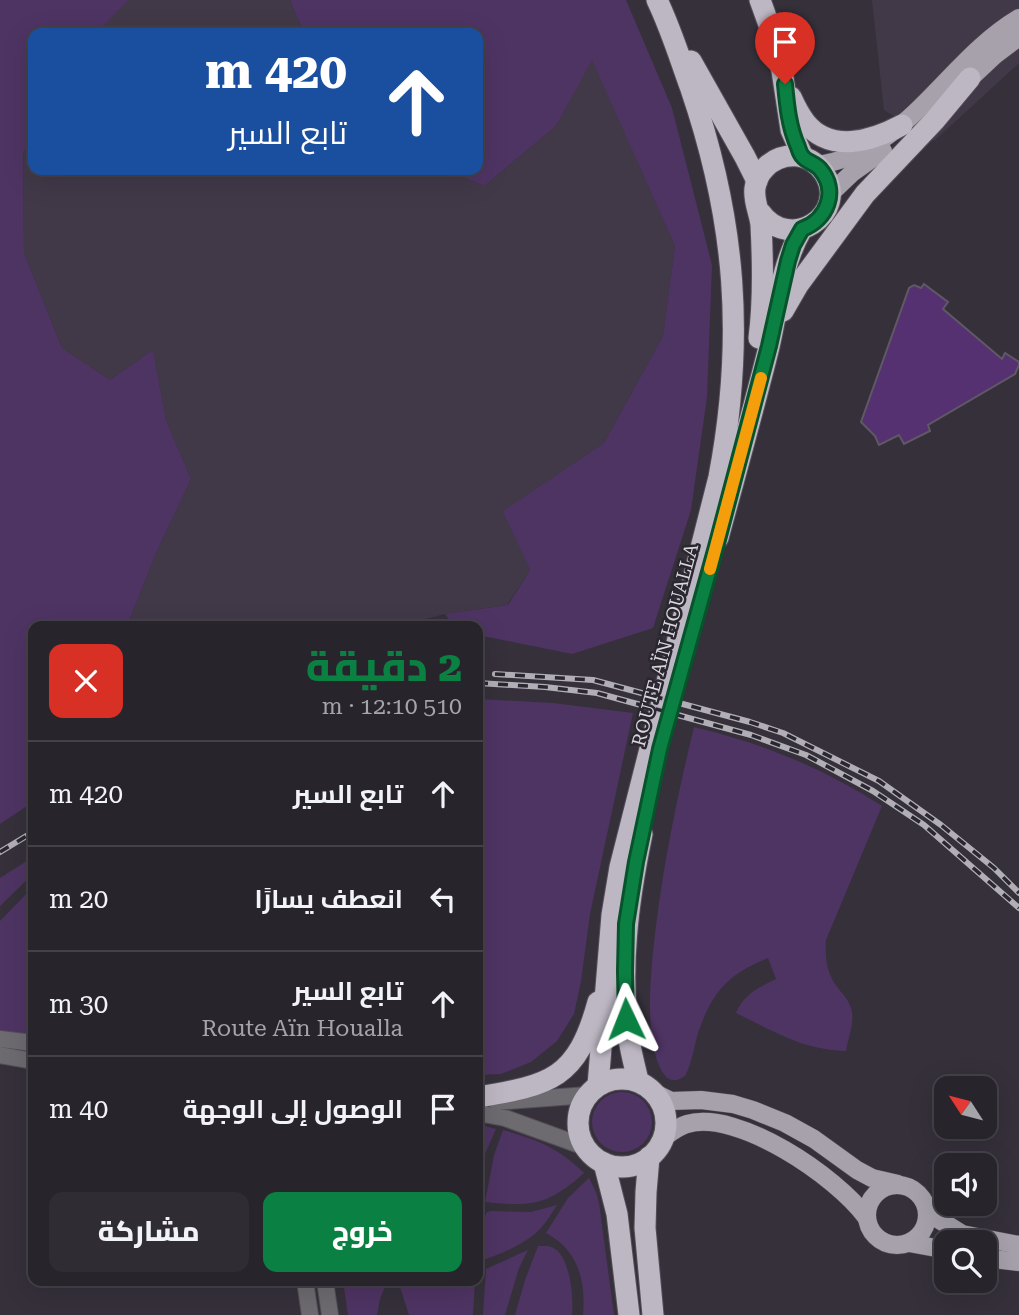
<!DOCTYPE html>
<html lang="ar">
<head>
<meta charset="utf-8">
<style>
  body { margin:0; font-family:"Roboto Serif",Cairo,serif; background:#302c34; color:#f1f3f6; direction:rtl; height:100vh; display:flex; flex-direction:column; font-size:26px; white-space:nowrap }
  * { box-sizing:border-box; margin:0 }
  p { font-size:23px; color:#a5a4a9 }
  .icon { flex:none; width:38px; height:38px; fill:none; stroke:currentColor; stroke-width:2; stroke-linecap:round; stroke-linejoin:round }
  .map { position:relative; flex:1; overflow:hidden; direction:ltr }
  .panel { position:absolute; left:28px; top:621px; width:455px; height:665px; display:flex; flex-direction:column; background:#28242c; border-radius:14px; box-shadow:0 7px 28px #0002,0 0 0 2px #444148; direction:rtl }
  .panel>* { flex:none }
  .banner { position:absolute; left:28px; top:28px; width:455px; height:147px; border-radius:14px; box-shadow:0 7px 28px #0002,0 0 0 2px #444148; direction:rtl; background:#1a4fa0; color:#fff; overflow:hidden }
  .needle { width:46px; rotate:306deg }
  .fabs { position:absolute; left:934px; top:1076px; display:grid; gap:14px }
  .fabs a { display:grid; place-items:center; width:63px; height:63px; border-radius:14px; background:#28242c; box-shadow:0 7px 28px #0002,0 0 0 2px #444148; font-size:35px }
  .pin { position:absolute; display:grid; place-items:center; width:60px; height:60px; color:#fff; margin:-72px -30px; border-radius:50% 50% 50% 0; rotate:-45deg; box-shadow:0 0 7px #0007 }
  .pin .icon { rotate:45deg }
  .me { position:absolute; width:77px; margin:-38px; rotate:358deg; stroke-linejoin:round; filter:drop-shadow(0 0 5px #0008) }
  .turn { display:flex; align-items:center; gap:24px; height:147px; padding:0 21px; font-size:32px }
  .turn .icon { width:91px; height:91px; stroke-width:2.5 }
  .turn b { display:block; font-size:49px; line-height:60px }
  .round { display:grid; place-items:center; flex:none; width:74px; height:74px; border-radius:14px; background:#302c34 }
  .headline { display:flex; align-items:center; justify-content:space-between; height:119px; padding:0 21px }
  h1 { font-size:42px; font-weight:800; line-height:52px; color:#0b8043 }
  .action { display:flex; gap:14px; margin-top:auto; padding:14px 21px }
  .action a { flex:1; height:80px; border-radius:14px; background:#0b8043; color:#fff; font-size:28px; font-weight:800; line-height:80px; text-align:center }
  .action a+a { background:#302c34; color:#f1f3f6 }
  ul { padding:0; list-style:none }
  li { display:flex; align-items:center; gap:21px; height:105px; padding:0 21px; border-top:2px solid #444148 }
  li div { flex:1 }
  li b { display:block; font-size:26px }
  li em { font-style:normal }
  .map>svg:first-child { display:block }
  .built { fill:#413948 }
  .green { fill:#4e3463 }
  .building { fill:#553171; stroke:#5e5964; stroke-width:2 }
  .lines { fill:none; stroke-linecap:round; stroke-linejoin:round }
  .minor-casing { stroke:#534e57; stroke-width:18 }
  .major-casing { stroke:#534e57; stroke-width:19 }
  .highway-casing { stroke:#534e57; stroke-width:23 }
  .minor { stroke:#6d6b6f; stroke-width:16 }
  .major { stroke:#a6a1ab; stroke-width:18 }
  .highway { stroke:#bdb7c3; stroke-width:21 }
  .rail-casing { stroke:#b2aeb5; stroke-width:6 }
  .rail { stroke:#2b2730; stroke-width:3.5; stroke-dasharray:10; stroke-linecap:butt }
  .route-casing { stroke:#07532c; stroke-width:18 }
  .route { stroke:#0b8043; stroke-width:12 }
  .slow { stroke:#f59e0b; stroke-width:12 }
  .labels { text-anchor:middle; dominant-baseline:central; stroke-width:5; stroke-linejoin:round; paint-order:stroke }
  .street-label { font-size:19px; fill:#d9d6dc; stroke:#2b2730 }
</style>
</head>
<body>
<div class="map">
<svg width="1019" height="1315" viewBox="0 0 1019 1315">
  <rect width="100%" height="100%" fill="#35303a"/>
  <g class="built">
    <path d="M 129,0 L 290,0 L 304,33 L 96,33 Z"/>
    <path d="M 872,0 L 1019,0 L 1019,63 L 934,141 L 884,110 Z"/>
    <path d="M 592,59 L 675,246 L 663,336 L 604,443 L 504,511 L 530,570 L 507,605 L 445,614 L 397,626 L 127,626 L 156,553 L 191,479 L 166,420 L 153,350 L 110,380 L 62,348 L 24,253 L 23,154 L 33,136 L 33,170 L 446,170 L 484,186 L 556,126 Z"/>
  </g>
  <g class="green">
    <path d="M 0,0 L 129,0 L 96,33 L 33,33 L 33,136 L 23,154 L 24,253 L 62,348 L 110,380 L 153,350 L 166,420 L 191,479 L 156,553 L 127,626 L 33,626 L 33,802 L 0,824 Z"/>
    <path d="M 290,0 L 626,0 L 672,108 L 712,265 L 707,397 L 691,510 L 653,628 L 572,654 L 478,635 L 478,626 L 454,626 L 445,614 L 508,605 L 530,570 L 503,511 L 604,443 L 663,336 L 675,246 L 592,60 L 556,126 L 484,186 L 446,170 L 478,170 L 478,33 L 304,33 Z"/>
    <path d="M 478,699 L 553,703 L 633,713 L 590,914 L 581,981 L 574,1014 L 557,1041 L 531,1062 L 501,1074 L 478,1075 Z"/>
    <path d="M 694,727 C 762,743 823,768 882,806 L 826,940 C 825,956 826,970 835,984 C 842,994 850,1000 852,1012 C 854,1025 848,1038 846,1051 C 803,1050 773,1031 736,1013 C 744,994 758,988 776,979 L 768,958 C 728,974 712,992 698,1033 C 694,1047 692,1063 685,1076 C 677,1082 669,1082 663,1073 C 645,1044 650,985 653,952 C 661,875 676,801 694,727 Z"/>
    <path d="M 33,857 L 33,874 L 0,906 L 0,878 Z"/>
    <path d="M 33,887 L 33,1034 L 0,1032 L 0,921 Z"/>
    <circle cx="622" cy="1122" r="30"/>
    <path d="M 478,1124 L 496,1129 L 485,1154 L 478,1191 Z"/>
    <path d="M 503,1130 C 538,1140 557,1147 584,1173 C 548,1205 533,1207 485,1202 L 494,1155 Z"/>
    <path d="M 589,1178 L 596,1192 L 599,1203 L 614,1315 L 583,1315 C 586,1280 578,1250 546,1233 L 568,1198 Z"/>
    <path d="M 557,1205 C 552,1213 547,1221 541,1228 C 527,1243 502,1254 483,1260 L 485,1216 L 487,1212 L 491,1211 L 531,1212 Z"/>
    <path d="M 538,1246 C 544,1246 550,1245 555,1249 C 570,1258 574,1299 572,1315 L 515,1315 L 525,1280 Z"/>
    <path d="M 528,1250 L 519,1268 L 505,1315 L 483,1315 L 486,1269 Z"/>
    <path d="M 343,1281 L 387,1281 L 380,1299 L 377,1315 L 348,1315 Z"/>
    <path d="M 398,1281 L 475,1281 L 473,1315 L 409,1315 Z"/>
  </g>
  <path class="building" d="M 924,284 L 948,302 L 943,309 L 1002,359 L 1005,353 L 1019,362 L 1019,365 L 1015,374 L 928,425 L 930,431 L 904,444 L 899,435 L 879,445 L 875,436 L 861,422 L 909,288 L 914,285 L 921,288 Z"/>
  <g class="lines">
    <g class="minor-casing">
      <g id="minor">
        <path d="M 0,1039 L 33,1043"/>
        <path d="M 0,1055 L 33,1061"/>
        <path d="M 496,1101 L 506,1101 L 588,1095"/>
        <path d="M 478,1113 L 505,1118 L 585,1147"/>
        <path d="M 305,1281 L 310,1315"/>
        <path d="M 325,1281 L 330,1315"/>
      </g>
    </g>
    <g class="major-casing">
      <g id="major">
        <path d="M 961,87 L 995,55 L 1019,37"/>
        <path d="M 817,165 C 909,152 945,62 1019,18"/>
        <path d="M 830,194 L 852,173 L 883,151"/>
        <path d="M 655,1093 L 671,1101 L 701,1100 L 733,1104 L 753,1110 L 785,1123 L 814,1139 L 857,1170 L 872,1178 L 898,1184"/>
        <path d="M 663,1138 C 670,1133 679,1126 687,1124 C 738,1109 837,1177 866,1217"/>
        <circle cx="897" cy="1215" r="30"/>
        <path d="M 925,1203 L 938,1219 L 962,1234 L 1019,1245"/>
        <path d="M 909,1243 L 947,1250"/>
        <path d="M 985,1258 L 1019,1262"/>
      </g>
    </g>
    <g class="highway-casing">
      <g id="highway">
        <path d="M 760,0 L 773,36 L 782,71 L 791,130 L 803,157"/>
        <path d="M 691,61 L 745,157 L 757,181"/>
        <path d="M 791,97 C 795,106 799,114 805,122 C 830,154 872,141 902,125"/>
        <path d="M 783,311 L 798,285 L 865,194 L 935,120 L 970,78"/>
        <path d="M 759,338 C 764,300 763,263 761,225 C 760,213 753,201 755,188 C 756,181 759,174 764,169 C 773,159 785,155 798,156 C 809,158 818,164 824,173 C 850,214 790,254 760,212"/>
        <path d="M 718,538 C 735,475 753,411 769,347 C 778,308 781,265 802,229"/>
        <circle cx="622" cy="1123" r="44"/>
        <path d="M 638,1081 C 635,1067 631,1053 629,1039 C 619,970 628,901 642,834"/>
        <path d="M 598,1085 L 612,915 L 620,867 L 719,477 C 745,339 736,221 691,89 C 680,59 671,29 657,0"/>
        <path d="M 478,1097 C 551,1085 577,1079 598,1002"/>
        <path d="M 649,1157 L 646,1192 L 645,1228 L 653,1315"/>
        <path d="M 604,1163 L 617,1214 L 629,1315"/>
      </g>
    </g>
    <use href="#minor" class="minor"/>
    <use href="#major" class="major"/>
    <use href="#highway" class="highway"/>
    <g class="rail-casing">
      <g id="rail">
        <path d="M 495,674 L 593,680 L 750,722 L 783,733 L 879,781 L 941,825 L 994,868 L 1019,893"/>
        <path d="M 478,683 L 545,687 L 597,693 L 751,735 L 806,755 L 873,791 L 924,825 L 1019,908"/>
        <path d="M 0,852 L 33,832"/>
      </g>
    </g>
    <use href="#rail" class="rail"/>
  </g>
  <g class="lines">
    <g class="route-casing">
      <path id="route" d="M 626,1019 L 625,971 L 626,924 L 636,862 L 660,749 L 716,547 L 769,346 L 788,261 L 793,245 L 802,229 C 827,220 839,191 820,169 C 815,163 807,162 803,157 C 800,154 799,150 798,147 C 789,127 787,106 785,84"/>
    </g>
    <use href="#route" class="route"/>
    <path class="slow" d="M 710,569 L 761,378"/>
  </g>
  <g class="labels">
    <g class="street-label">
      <text transform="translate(665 645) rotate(-75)">ROUTE AÏN HOUALLA</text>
    </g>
  </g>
</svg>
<div class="fabs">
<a><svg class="needle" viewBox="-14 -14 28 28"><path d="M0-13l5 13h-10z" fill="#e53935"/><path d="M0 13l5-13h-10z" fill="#a5a4a9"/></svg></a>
<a><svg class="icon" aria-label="sound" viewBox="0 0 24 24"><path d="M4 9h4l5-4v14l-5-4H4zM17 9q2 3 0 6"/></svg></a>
<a><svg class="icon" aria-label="search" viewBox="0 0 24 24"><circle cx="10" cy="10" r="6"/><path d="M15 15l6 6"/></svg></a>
</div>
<div class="pin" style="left:785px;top:84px;background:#d93025"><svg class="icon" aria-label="arrive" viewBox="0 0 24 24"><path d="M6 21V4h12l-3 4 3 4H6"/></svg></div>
<svg class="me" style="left:626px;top:1019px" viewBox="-20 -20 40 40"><path d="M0-17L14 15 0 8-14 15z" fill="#0b8043" stroke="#fff" stroke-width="4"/></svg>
<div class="banner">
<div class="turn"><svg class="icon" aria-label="ahead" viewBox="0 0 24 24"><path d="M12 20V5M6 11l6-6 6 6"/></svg><div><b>420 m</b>تابع السير</div></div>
</div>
<section class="panel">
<div class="headline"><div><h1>2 دقيقة</h1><p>510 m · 12:10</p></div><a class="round" style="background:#d93025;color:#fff"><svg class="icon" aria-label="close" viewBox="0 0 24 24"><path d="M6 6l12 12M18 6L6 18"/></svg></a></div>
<ul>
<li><svg class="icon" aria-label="ahead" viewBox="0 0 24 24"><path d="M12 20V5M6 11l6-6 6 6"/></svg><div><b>تابع السير</b></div><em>420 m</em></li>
<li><svg class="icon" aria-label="left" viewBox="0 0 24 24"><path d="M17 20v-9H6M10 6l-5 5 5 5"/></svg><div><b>انعطف يسارًا</b></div><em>20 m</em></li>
<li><svg class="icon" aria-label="ahead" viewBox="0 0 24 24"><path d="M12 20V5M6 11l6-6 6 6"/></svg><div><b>تابع السير</b><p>Route Aïn Houalla</p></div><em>30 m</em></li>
<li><svg class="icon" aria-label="arrive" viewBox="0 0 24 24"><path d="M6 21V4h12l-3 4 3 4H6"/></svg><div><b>الوصول إلى الوجهة</b></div><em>40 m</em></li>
</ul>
<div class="action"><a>خروج</a><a>مشاركة</a></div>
</section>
</div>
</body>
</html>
